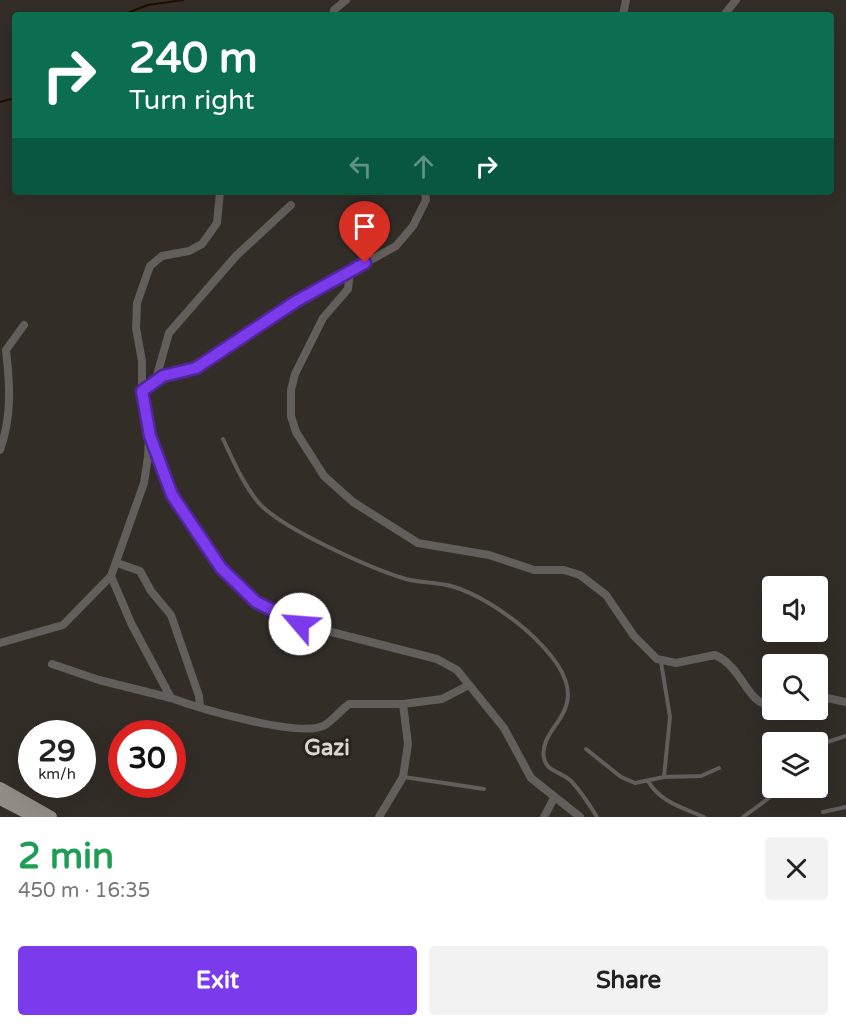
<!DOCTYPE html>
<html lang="en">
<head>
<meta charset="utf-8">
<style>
  body { margin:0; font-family:"Varela Round",sans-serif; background:#f2f2f2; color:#222; height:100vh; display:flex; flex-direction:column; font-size:22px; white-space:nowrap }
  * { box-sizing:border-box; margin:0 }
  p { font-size:20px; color:#767676 }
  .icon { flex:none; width:33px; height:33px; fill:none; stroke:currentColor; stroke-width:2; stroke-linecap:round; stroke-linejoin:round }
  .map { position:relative; height:817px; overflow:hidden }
  .side { display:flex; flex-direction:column; background:#fff; flex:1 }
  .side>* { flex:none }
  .guide { position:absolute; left:12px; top:12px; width:822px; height:183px; border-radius:6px; box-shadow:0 6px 24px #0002; background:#0b6e4f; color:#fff; overflow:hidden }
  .buttons { position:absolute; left:762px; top:576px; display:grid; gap:12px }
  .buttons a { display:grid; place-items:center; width:66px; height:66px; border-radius:6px; background:#fff; box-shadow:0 6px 24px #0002; font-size:30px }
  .speed { position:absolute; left:18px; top:720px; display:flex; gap:12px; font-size:30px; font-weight:700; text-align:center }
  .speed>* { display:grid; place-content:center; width:78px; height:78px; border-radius:50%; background:#fff; box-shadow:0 6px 24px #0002; line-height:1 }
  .speed small { font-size:15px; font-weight:400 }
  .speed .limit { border:9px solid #d22; background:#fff; color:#111 }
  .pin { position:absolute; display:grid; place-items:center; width:51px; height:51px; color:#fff; margin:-62px -26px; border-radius:50% 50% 50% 0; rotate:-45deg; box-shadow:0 0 6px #0007 }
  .pin .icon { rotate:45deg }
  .me { position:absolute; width:66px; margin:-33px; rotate:297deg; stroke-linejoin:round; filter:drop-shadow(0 0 4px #0008) }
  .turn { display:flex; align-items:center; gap:21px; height:126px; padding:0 18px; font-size:27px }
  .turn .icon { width:78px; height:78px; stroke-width:2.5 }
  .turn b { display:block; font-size:42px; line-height:51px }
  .lanes { display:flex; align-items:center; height:57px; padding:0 18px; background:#0003; justify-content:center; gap:30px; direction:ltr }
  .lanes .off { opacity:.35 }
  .round { display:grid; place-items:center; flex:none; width:63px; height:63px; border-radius:6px; background:#f2f2f2 }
  .head { display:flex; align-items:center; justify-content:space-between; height:102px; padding:0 18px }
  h1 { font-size:36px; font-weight:800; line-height:45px; color:#1e9e55 }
  .button { display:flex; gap:12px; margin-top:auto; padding:12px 18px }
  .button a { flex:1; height:69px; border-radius:6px; background:#7c3aed; color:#fff; font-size:24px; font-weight:800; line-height:69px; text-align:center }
  .button a+a { background:#f2f2f2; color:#222 }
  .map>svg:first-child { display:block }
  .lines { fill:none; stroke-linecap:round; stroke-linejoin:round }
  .stream { stroke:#230e00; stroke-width:2 }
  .service { stroke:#615e5b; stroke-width:4 }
  .minor { stroke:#615e5b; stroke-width:8 }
  .primary { stroke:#928c87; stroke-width:12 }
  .route-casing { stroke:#51269a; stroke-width:15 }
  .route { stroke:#7c3aed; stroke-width:10 }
  .labels { text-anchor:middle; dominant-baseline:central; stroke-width:6; stroke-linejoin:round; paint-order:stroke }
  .district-label { font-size:22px; font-weight:bold; fill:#ded7d1; stroke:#29231f }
</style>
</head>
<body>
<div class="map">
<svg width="846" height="817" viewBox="0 0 846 817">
  <rect width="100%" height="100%" fill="#332d28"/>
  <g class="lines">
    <g class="stream">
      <path d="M 122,15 L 148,5 L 183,0"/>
      <path d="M 0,102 L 15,98"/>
    </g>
    <g class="service">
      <path d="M 223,439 C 233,460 243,484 258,502 C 280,528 372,569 406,579 C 421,583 436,582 451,586 C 476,593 505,612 525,629 C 545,647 578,679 565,709 C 559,725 540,739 544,758 C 546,771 561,772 570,780 C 581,791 589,804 597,817"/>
      <path d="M 661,662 L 670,717 L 664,777"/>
      <path d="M 818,745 L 846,736"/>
      <path d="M 586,749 L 621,777 L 635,783 L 664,777 L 701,776 L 719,768"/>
      <path d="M 404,777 L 484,789"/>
      <path d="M 648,781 C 660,802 683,808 704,817"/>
      <path d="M 823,812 L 846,807"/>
      <path d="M 743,817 L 769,798"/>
    </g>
    <g class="minor">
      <path d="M 333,15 L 334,10 L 346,0"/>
      <path d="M 623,15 L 626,0"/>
      <path d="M 724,15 L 736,0"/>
      <path d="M 350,271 L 348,289 L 323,318 L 295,374 L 291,390 L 291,416 L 296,432 L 324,476 L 353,502 L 418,543 L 489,555 L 534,570 L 564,570 L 580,575 L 606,595 L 634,636 L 657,659 L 676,663 L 715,655 C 744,668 745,703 772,706"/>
      <path d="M 155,382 L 169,333 L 236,256 L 291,205"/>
      <path d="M 142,391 L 163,376 L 196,368 L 295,302 L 396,246 L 413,226 L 426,200 L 425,192"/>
      <path d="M 149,436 L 172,495 L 221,568 L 256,602 L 300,624 L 437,659 L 457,670 L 504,728 L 531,778 L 580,817"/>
      <path d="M 0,450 C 12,416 10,385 6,350 L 24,325"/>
      <path d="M 117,563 L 140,571 L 151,591 L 171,615 L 199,696 L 200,707"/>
      <path d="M 111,576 L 131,623 L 171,698 C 198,708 302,739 325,725 C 333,720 341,710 349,704 L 403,704 L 442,699 L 469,685"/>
      <path d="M 0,643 L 63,625 L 111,576 L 144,483 L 148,457 L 149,436 L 142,391 L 142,361 L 136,328 L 137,303 L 150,266 L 162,256 L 189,251 L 202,244 L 217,223 L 220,192"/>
      <path d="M 52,664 L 99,680 L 171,698"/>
      <path d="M 818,696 L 846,702"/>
      <path d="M 379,817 L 403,777 L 408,744 L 403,704"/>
      <path d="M 544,817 L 554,798"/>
    </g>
    <g class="primary">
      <path d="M 0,788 L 51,817"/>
      <path d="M 0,799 L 35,817"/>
    </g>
  </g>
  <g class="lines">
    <g class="route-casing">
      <path id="route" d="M 300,624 L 256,602 L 221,568 L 172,495 L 150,436 L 142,391 L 163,376 L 196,368 L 295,302 L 365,263"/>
    </g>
    <use href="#route" class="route"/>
  </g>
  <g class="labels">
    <g class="district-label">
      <text x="327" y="748">Gazi</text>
    </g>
  </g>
</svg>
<div class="buttons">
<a><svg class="icon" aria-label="sound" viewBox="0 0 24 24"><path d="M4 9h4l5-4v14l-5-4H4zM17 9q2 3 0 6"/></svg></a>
<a><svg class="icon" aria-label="search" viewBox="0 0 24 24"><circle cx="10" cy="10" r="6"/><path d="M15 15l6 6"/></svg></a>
<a><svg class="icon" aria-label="layers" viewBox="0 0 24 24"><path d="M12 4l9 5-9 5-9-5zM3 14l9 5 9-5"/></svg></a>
</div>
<div class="speed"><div>29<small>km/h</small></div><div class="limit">30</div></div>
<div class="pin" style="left:365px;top:263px;background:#d93025"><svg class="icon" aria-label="arrive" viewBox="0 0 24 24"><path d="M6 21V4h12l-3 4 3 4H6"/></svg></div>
<svg class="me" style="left:300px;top:624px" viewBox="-20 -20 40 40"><circle r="19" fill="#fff"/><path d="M0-13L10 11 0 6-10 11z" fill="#7c3aed"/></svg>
<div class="guide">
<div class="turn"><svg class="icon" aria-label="right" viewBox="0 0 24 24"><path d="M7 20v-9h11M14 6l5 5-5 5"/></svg><div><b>240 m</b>Turn right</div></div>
<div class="lanes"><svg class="icon off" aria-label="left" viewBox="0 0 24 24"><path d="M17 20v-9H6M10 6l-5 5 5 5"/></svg><svg class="icon off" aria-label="ahead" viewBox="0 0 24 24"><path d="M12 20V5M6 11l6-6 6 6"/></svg><svg class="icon" aria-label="right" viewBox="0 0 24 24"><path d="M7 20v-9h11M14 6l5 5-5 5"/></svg></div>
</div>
</div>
<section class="side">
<div class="head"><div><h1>2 min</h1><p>450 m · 16:35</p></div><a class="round"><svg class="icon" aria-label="close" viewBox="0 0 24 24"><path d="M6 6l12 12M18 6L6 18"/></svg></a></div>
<div class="button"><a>Exit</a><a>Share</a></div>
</section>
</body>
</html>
